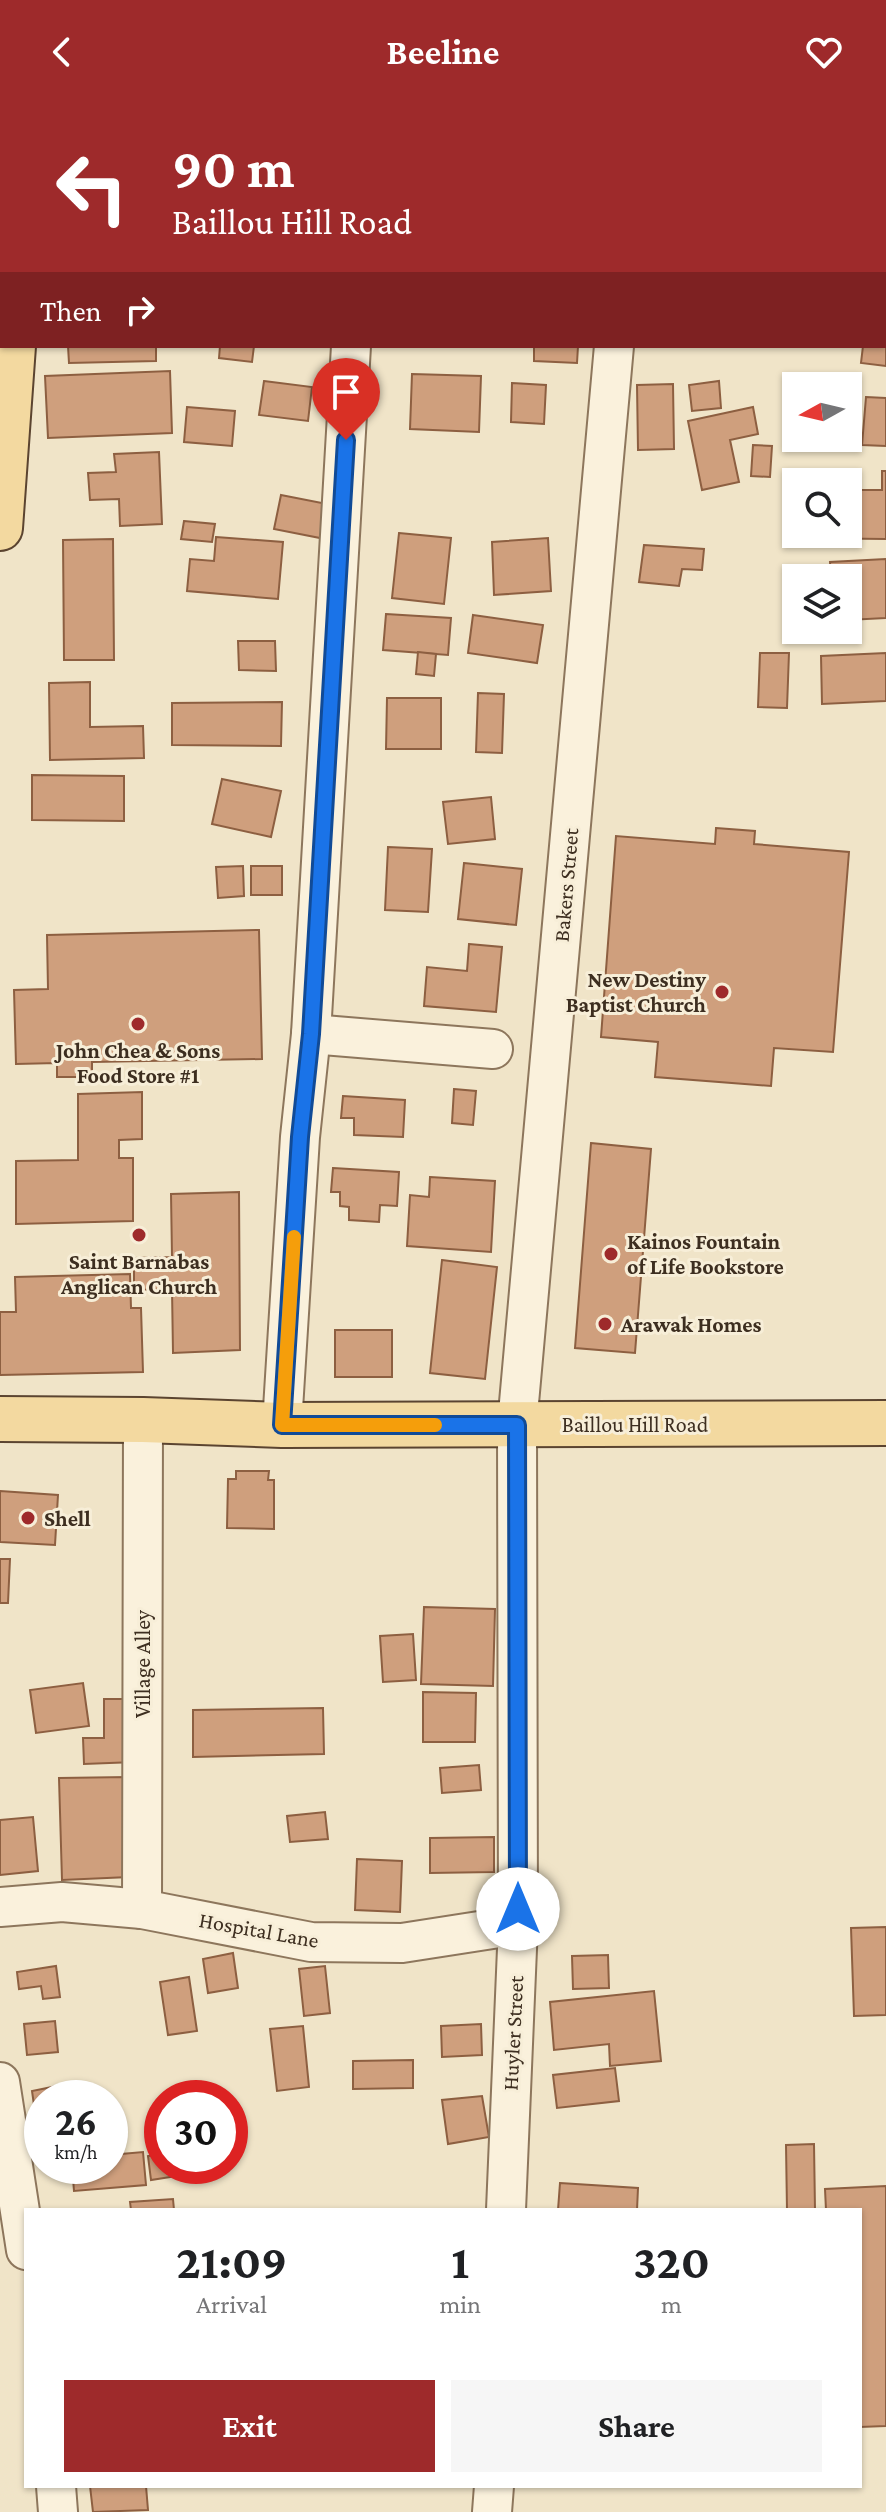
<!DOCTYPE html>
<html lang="en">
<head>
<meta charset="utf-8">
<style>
  body { margin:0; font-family:"Crimson Pro",serif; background:#f6f6f6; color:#202124; height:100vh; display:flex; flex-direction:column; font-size:30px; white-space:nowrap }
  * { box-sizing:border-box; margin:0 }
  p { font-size:26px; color:#757577 }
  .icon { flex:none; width:44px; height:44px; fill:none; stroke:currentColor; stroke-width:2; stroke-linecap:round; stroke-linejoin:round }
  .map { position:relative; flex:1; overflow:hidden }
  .drawer { position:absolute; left:24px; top:2104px; width:838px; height:280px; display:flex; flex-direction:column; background:#fff; border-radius:0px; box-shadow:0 2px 6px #0004 }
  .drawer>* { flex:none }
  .banner { position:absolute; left:0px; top:0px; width:886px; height:244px; box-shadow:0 2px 6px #0004; background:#9e2a2b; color:#fff; overflow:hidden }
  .needle { width:52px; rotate:262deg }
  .controls { position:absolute; left:782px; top:268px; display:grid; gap:16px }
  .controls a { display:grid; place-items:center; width:80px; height:80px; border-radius:0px; background:#fff; box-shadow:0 2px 6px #0004; font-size:40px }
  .speed { position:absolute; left:24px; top:1976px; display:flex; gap:16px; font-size:40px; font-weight:700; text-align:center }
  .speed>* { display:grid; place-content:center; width:104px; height:104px; border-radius:50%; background:#fff; box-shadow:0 2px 6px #0004; line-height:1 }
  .speed small { font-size:20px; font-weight:400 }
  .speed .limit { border:12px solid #d22; background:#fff; color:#111 }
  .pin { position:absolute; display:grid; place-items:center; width:68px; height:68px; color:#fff; margin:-82px -34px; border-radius:50% 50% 50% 0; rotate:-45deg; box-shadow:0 0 8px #0007 }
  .pin .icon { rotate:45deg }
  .me { position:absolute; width:88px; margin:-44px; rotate:0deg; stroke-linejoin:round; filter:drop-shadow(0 0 6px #0008) }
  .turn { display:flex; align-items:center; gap:28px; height:168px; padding:0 40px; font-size:36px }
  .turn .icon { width:104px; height:104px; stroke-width:2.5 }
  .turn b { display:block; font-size:56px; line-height:68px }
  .then { display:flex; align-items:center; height:76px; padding:0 40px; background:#0003; gap:16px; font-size:30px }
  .eta { display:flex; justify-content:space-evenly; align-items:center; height:136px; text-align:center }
  .eta b { font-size:48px; font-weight:700; line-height:56px }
  .primary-button { display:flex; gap:16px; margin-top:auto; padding:16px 40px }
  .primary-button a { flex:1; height:92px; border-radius:0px; background:#9e2a2b; color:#fff; font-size:32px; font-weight:700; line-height:92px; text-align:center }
  .primary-button a+a { background:#f6f6f6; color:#202124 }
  header { display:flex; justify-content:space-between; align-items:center; height:104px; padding:0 40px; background:#9e2a2b; color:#fff; font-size:36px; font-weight:700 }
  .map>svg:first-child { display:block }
  .building { fill:#cf9f7d; stroke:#8d5f41; stroke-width:2 }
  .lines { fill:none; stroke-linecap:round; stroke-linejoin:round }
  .minor-casing { stroke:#8d765c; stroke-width:42 }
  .major-casing { stroke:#5b4430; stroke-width:48 }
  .minor { stroke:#faf1dc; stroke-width:38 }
  .major { stroke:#f3d9a0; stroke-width:44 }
  .route-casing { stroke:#114b97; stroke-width:20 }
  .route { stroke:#1a73e8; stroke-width:14 }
  .slow { stroke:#f59e0b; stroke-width:14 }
  .poi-dot { fill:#9e2a2b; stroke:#f7eed8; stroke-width:3 }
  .labels { text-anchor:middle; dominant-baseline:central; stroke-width:6; stroke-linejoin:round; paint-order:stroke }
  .street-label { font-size:22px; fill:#3d2e20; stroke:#f7eed8 }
  .poi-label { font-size:22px; font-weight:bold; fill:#3d2e20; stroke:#f7eed8; text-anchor:start }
</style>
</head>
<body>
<header><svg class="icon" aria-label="back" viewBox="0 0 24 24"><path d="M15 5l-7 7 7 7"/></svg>Beeline<svg class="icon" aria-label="heart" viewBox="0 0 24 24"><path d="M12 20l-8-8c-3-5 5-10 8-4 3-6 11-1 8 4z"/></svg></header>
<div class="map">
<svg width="886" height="2408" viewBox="0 0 886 2408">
  <rect width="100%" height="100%" fill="#f0e4c8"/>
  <g class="building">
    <rect x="51" y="0" width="101" height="2"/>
    <path d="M 884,195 L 886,195 L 886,262 L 861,259 L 863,242 L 884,242 Z"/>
    <path d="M 68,242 L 156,242 L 156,257 L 69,259 Z"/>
    <path d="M 220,242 L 254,242 L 252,258 L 219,254 Z"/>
    <path d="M 534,242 L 578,242 L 577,259 L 534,257 Z"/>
    <path d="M 170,267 L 172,329 L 48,334 L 45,272 Z"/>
    <path d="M 412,270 L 481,272 L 479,328 L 410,325 Z"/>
    <path d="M 264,277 L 312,283 L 308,317 L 259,311 Z"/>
    <path d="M 719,277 L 721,304 L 692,307 L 689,281 Z"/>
    <path d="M 512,279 L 546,281 L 544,320 L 511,318 Z"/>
    <path d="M 673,280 L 674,345 L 638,346 L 637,281 Z"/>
    <path d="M 866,293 L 886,294 L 886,342 L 862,341 Z"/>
    <path d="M 187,303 L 235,307 L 232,342 L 184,338 Z"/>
    <path d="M 753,303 L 758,330 L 730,336 L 739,378 L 702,386 L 688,317 Z"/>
    <path d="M 796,334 L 820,334 L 820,342 L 796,341 Z"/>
    <path d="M 753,341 L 772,342 L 770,373 L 751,372 Z"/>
    <path d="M 159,348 L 162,420 L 120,422 L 119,395 L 90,396 L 88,369 L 116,368 L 114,350 Z"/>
    <path d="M 882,367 L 886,367 L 886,435 L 794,434 L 794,368 L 821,368 L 821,378 L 796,378 L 796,430 L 848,430 L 848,386 L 882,386 Z"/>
    <path d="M 281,391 L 327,400 L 320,434 L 274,425 Z"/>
    <path d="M 184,417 L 215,420 L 212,438 L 181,435 Z"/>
    <path d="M 399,429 L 451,434 L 444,500 L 392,494 Z"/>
    <path d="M 216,433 L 283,438 L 278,495 L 187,487 L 190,455 L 214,457 Z"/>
    <path d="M 548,434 L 551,487 L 494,491 L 492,438 Z"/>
    <path d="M 113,435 L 114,556 L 64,556 L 63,436 Z"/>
    <path d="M 644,441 L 704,445 L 702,466 L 682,465 L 679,482 L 639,478 Z"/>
    <path d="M 886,455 L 886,514 L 848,516 L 848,474 L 831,474 L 830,458 Z"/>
    <path d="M 386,510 L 451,514 L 448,551 L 383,546 Z"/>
    <path d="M 473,511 L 543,521 L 537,559 L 468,549 Z"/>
    <path d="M 238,537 L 275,537 L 276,567 L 239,566 Z"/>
    <path d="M 418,548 L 436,550 L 434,572 L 416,570 Z"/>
    <path d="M 760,549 L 789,549 L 787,604 L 758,603 Z"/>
    <path d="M 886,549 L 886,597 L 822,600 L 821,552 Z"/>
    <path d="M 90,578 L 90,623 L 143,622 L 144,654 L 50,656 L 49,579 Z"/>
    <path d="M 478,589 L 504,590 L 502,649 L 476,648 Z"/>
    <path d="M 387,594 L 441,594 L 441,645 L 386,645 Z"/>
    <path d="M 282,598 L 281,642 L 172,641 L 172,599 Z"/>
    <path d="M 32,671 L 124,672 L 124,717 L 32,716 Z"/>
    <path d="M 222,675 L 281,687 L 271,733 L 212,720 Z"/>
    <path d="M 491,693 L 495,735 L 448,740 L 443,698 Z"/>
    <path d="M 716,724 L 755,727 L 754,740 L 849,748 L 833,948 L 774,944 L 771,982 L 655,973 L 658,938 L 601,933 L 616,732 L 715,740 Z"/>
    <path d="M 388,743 L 432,745 L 428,808 L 385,806 Z"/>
    <path d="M 464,759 L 522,765 L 516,821 L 458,815 Z"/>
    <path d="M 243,762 L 244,792 L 218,794 L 216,763 Z"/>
    <rect x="251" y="762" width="31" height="29"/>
    <path d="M 259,826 L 262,955 L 92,958 L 92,973 L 57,973 L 57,959 L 16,960 L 14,886 L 48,885 L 47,831 Z"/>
    <path d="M 469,840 L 502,843 L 496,908 L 424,902 L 427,863 L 467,867 Z"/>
    <path d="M 454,985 L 476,987 L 473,1021 L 452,1019 Z"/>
    <path d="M 142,988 L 142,1035 L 119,1036 L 119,1054 L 133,1054 L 133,1117 L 16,1120 L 16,1057 L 78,1056 L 78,990 Z"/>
    <path d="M 343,992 L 405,996 L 403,1033 L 354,1031 L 354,1014 L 341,1014 Z"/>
    <path d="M 591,1039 L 651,1045 L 635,1249 L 575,1244 Z"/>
    <path d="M 333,1064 L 399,1068 L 397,1102 L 380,1101 L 379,1118 L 349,1116 L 349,1103 L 340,1102 L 340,1088 L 331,1088 Z"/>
    <path d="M 430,1073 L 495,1077 L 491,1148 L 407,1142 L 410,1091 L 429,1093 Z"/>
    <path d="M 239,1088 L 240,1246 L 173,1249 L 172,1185 L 134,1186 L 134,1154 L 172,1153 L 171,1090 Z"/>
    <path d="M 442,1156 L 497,1163 L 485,1275 L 430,1269 Z"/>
    <path d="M 130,1170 L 131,1204 L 141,1204 L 143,1268 L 0,1271 L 0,1208 L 16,1208 L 15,1173 Z"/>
    <rect x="335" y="1226" width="57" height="47"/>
    <path d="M 236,1367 L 269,1367 L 268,1376 L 274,1376 L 274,1425 L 227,1424 L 228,1375 L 236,1375 Z"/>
    <path d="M 0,1387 L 58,1391 L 55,1441 L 0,1438 Z"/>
    <path d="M 0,1455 L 10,1455 L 8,1499 L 0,1499 Z"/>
    <path d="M 424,1503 L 495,1505 L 493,1582 L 421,1580 Z"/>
    <path d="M 413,1530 L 416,1576 L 383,1578 L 380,1532 Z"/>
    <path d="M 83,1579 L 89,1622 L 36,1629 L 30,1586 Z"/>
    <path d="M 423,1588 L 476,1589 L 475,1638 L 423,1638 Z"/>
    <path d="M 104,1595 L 134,1595 L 135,1658 L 84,1660 L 83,1634 L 104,1634 Z"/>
    <path d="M 323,1604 L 324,1650 L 193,1653 L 193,1606 Z"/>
    <path d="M 479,1661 L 481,1686 L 442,1689 L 440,1664 Z"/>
    <path d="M 128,1673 L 129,1773 L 62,1776 L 59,1674 Z"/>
    <path d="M 325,1708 L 328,1735 L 290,1738 L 287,1712 Z"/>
    <path d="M 33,1713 L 38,1767 L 0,1771 L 0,1716 Z"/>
    <path d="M 494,1733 L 494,1768 L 430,1769 L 430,1734 Z"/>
    <path d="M 357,1755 L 402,1757 L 400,1808 L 355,1806 Z"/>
    <path d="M 886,1823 L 886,1911 L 854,1912 L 851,1824 Z"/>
    <path d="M 233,1849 L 238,1884 L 208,1889 L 203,1855 Z"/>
    <path d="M 608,1851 L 609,1884 L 573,1885 L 572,1852 Z"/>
    <path d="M 56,1862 L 60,1893 L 43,1895 L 41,1882 L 19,1885 L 17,1868 Z"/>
    <path d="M 325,1862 L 330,1909 L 304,1912 L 299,1865 Z"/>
    <path d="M 189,1873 L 197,1927 L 168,1931 L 160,1878 Z"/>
    <path d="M 654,1887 L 661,1957 L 610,1962 L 609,1940 L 554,1946 L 550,1898 Z"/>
    <path d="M 55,1917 L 58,1948 L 27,1951 L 24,1920 Z"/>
    <path d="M 481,1920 L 482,1951 L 442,1953 L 441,1922 Z"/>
    <path d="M 303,1922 L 309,1983 L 277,1987 L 270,1925 Z"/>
    <path d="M 413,1956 L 413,1984 L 353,1985 L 353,1957 Z"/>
    <path d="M 615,1964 L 619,1997 L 557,2004 L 553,1971 Z"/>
    <path d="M 57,1982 L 59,1994 L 42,1994 L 42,2007 L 35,2008 L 32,1987 Z"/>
    <path d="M 482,1992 L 489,2033 L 448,2040 L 442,1996 Z"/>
    <path d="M 814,2040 L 815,2106 L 787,2106 L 786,2041 Z"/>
    <path d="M 143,2048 L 146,2081 L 74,2087 L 72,2062 L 110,2062 L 110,2051 Z"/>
    <path d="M 162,2050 L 162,2062 L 176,2062 L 177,2072 L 151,2076 L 148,2052 Z"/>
    <path d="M 560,2079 L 638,2084 L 637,2106 L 558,2106 Z"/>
    <path d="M 886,2082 L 886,2322 L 860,2323 L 860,2106 L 826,2106 L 825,2085 Z"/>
    <path d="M 173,2095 L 174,2106 L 131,2106 L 130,2098 Z"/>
    <path d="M 90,2382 L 146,2382 L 148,2406 L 93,2408 Z"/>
  </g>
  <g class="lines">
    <g class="minor-casing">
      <g id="minor">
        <path d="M 311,930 L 493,945"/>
        <path d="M 282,1321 L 300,1033 L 311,930 L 351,242"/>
        <path d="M 0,1803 L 62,1798 L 142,1805 L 311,1838 L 402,1839 L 518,1821"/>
        <path d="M 142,1805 L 143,1316"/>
        <path d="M 0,1978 L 26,2146"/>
        <path d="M 506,2106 L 518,1821 L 517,1321 L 614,242"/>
        <path d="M 56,2382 L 58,2408"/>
        <path d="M 492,2408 L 494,2382"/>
      </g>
    </g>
    <g class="major-casing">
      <g id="major">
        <path d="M 29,2 L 29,0"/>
        <path d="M 884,16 L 886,16"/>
        <path d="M 0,45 L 2,45"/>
        <path d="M 0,424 L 13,242"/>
        <path d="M 0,1315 L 143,1316 L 282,1321 L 886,1319"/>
      </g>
    </g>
    <use href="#minor" class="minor"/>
    <use href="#major" class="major"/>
  </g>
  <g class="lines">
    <g class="route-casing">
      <path id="route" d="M 346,336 L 311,930 L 300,1033 L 282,1321 L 517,1321 L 518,1805"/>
    </g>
    <use href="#route" class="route"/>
    <path class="slow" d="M 294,1133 L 282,1321 L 435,1321"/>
  </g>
  <g class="poi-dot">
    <circle cx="722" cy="888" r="8"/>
    <circle cx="138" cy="920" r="8"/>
    <circle cx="139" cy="1131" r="8"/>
    <circle cx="611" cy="1150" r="8"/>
    <circle cx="605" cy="1220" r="8"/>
    <circle cx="28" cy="1414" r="8"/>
  </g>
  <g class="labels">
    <g class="street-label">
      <text transform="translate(566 781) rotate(-85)">Bakers Street</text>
      <text x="635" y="1320">Baillou Hill Road</text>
      <text transform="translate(142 1560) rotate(-90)">Village Alley</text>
      <text transform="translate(259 1826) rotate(10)">Hospital Lane</text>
      <text transform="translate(513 1929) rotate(-87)">Huyler Street</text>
    </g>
    <g class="poi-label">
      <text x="706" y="875" text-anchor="end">New Destiny<tspan x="706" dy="25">Baptist Church</tspan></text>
      <text x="138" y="946" text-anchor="middle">John Chea &amp; Sons<tspan x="138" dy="25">Food Store #1</tspan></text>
      <text x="627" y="1137">Kainos Fountain<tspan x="627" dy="25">of Life Bookstore</tspan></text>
      <text x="139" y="1157" text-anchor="middle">Saint Barnabas<tspan x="139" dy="25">Anglican Church</tspan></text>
      <text x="621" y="1220">Arawak Homes</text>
      <text x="44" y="1414">Shell</text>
    </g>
  </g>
</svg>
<div class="controls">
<a><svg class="needle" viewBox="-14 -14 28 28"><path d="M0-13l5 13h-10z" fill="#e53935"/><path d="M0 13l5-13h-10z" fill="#757577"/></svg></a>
<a><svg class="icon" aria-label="search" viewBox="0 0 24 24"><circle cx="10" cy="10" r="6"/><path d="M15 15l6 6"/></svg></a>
<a><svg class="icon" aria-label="layers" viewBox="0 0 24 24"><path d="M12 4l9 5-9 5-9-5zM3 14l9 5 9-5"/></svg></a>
</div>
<div class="speed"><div>26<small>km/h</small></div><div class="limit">30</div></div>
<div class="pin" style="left:346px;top:336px;background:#d93025"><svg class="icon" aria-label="arrive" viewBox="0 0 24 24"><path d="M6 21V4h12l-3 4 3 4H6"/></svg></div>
<svg class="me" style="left:518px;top:1805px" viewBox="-20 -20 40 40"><circle r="19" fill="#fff"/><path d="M0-13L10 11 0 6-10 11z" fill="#1a73e8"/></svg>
<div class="banner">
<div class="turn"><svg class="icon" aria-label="left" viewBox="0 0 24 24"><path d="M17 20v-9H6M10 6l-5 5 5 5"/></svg><div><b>90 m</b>Baillou Hill Road</div></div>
<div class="then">Then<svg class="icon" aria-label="right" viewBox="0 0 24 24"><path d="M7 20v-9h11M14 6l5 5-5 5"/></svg></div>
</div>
<section class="drawer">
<div class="eta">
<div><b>21:09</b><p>Arrival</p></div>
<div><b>1</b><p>min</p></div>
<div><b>320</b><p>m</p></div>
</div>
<div class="primary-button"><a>Exit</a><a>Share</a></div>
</section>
</div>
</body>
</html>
